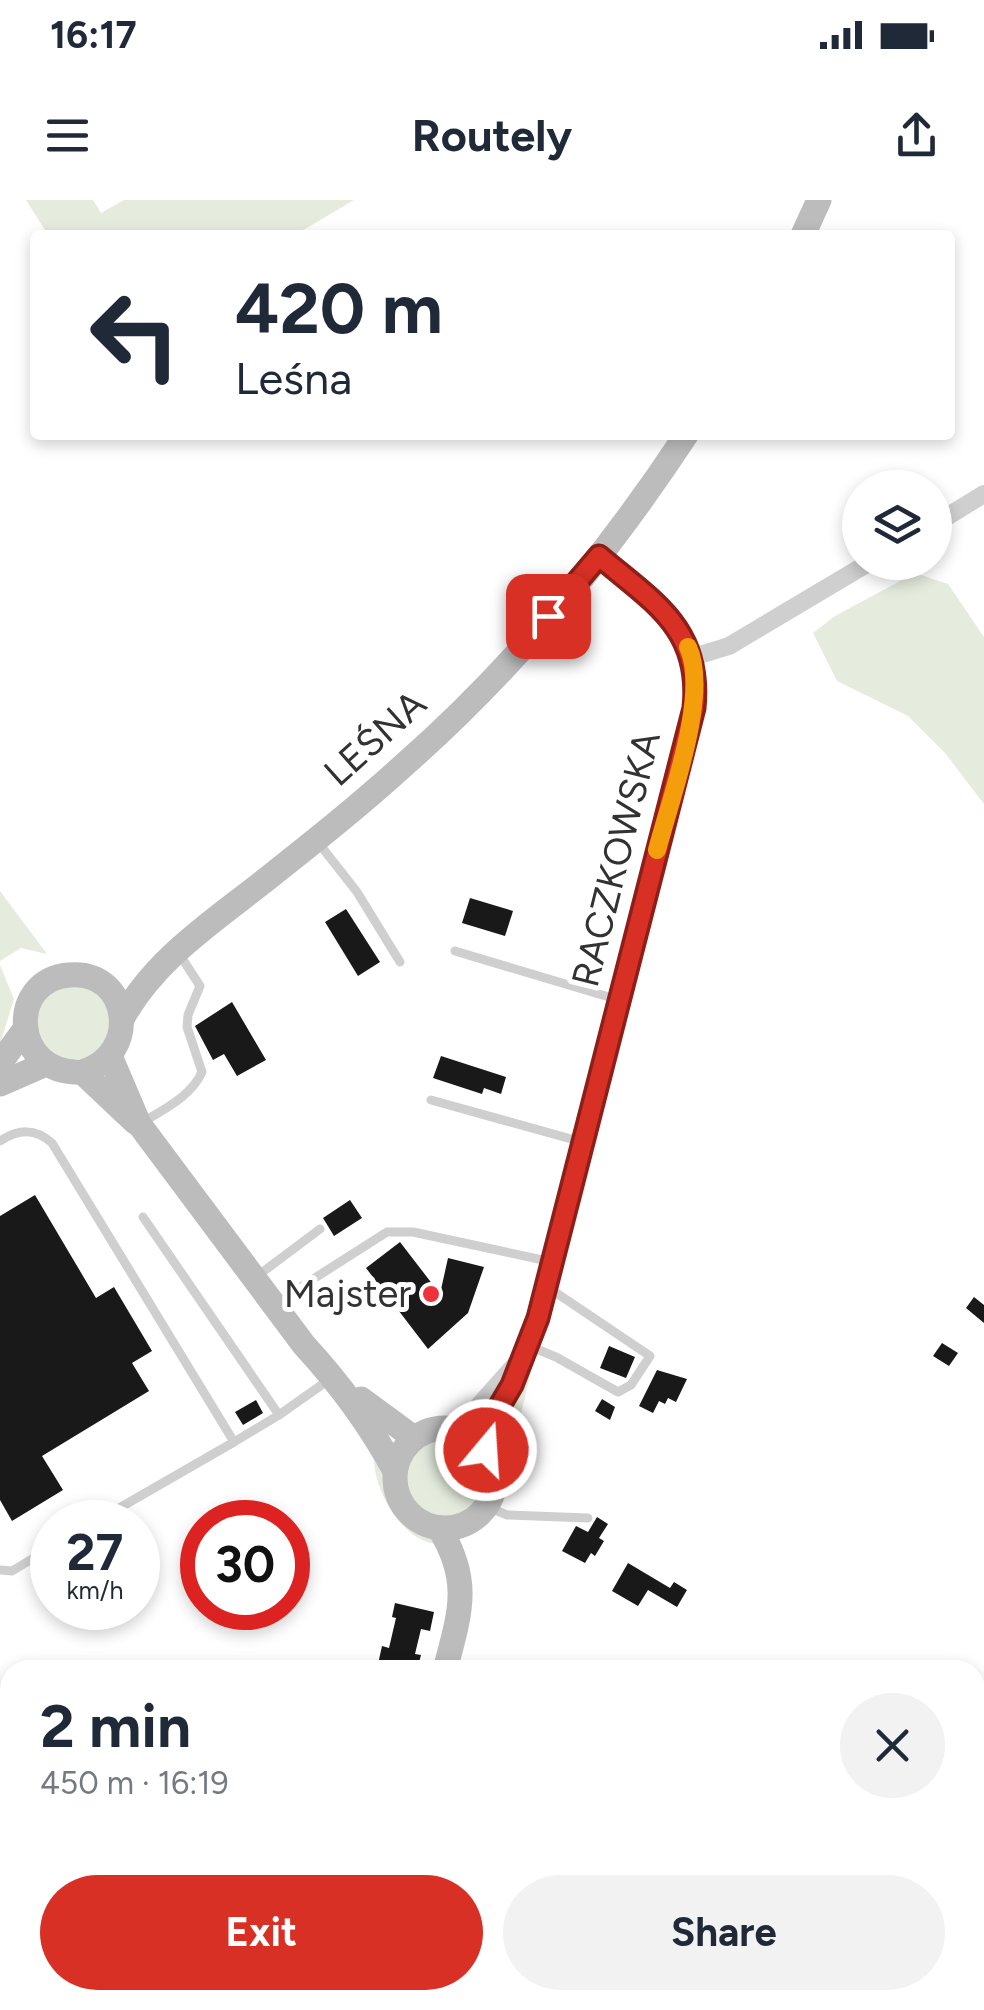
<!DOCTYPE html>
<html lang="en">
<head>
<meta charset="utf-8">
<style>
  body { margin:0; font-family:Figtree,sans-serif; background:#f2f2f3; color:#1f2937; height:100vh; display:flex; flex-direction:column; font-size:38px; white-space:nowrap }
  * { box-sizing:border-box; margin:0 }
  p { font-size:32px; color:#747a83 }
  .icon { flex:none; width:55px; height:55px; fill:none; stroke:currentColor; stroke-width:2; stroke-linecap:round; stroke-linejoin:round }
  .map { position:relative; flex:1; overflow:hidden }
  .drawer { position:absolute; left:0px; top:1460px; width:985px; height:350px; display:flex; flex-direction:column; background:#fff; border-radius:30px 30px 0 0; box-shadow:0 5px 15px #0003 }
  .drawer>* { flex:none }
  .banner { position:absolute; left:30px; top:30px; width:925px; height:210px; border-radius:10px; box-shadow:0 5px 15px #0003; background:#fff; color:#1f2937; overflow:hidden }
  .tools { position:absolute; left:842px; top:270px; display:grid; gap:20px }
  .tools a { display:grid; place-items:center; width:110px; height:110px; border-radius:50%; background:#fff; box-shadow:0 5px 15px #0003; font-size:50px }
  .speed { position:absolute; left:30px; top:1300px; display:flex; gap:20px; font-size:50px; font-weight:700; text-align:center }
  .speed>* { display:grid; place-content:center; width:130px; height:130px; border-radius:50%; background:#fff; box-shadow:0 5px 15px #0003; line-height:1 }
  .speed small { font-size:25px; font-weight:400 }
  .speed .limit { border:15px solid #d22; background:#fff; color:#111 }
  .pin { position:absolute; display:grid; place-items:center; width:85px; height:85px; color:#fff; margin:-42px; border-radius:20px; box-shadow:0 5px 15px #0006 }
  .me { position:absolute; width:110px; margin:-55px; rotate:18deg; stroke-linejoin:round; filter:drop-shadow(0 0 8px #0008) }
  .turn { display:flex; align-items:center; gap:35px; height:210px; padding:0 40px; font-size:45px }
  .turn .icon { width:130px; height:130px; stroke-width:2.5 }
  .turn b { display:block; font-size:70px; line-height:85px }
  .round { display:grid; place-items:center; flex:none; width:105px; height:105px; border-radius:52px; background:#f2f2f3 }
  .summary { display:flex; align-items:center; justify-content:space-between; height:170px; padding:0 40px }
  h1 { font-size:60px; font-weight:700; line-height:75px }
  .primary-button { display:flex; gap:20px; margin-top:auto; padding:20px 40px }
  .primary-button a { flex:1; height:115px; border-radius:60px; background:#d93025; color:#fff; font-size:40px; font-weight:700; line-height:115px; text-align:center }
  .primary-button a+a { background:#f2f2f3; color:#1f2937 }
  .status { display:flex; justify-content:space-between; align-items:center; height:70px; padding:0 50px; background:#fff; direction:ltr }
  .status svg { height:28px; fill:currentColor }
  header { display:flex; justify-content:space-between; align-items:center; height:130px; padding:0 40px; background:#fff; font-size:45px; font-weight:700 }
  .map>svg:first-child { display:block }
  .green { fill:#e5ecde }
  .building { fill:#191919 }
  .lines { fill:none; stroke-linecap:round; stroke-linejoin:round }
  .lane { stroke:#cfcfcf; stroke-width:9 }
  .street { stroke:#cfcfcf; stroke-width:18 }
  .secondary { stroke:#bcbcbc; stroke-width:25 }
  .route-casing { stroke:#8d1f18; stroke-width:25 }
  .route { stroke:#d93025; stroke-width:18 }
  .slow { stroke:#f59e0b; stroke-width:18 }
  .poi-dot { fill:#ec323a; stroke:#fff; stroke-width:4 }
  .labels { text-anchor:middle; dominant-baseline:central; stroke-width:10; stroke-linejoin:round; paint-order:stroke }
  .street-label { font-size:38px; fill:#323232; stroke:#fff }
  .poi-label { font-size:38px; fill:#323232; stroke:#fff; text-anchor:end }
</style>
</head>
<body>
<div class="status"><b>16:17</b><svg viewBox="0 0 49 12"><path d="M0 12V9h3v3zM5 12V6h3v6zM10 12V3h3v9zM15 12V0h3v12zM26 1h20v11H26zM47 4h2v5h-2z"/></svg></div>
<header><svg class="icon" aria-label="menu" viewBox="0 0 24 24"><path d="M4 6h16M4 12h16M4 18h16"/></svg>Routely<svg class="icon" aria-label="share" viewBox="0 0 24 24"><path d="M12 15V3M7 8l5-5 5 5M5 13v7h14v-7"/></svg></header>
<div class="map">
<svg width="984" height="1810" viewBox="0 0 984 1810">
  <rect width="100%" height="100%" fill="#fff"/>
  <g class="green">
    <path d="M 26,0 L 93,0 L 101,13 L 124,0 L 354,0 L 295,35 L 48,35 Z"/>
    <path d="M 915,373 L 948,384 L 984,437 L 984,604 L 945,553 L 908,516 L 837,481 L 813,433 L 835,416 Z"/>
    <path d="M 0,691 L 47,754 L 21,748 L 0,761 Z"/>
    <path d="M 0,765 L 14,799 L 0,844 Z"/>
    <circle cx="73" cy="823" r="37"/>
    <path d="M 534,1157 L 519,1223 L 513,1224 L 499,1215 Z"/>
    <circle cx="445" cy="1278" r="50"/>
    <path d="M 493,1229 L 508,1239 L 512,1249 L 497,1306 L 501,1273 L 492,1242 Z"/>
    <path d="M 374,1255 L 387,1270 C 382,1313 415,1323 444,1344 C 405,1348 372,1290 374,1255 Z"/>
  </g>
  <g class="building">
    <path d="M 470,698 L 513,711 L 505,736 L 462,723 Z"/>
    <path d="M 346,709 L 380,762 L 358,776 L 325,722 Z"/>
    <path d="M 232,802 L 266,860 L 237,876 L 224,854 L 213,860 L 195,826 Z"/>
    <path d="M 441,856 L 506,877 L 501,894 L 484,888 L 482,894 L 433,878 Z"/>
    <path d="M 35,995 L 96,1098 L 114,1087 L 152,1151 L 132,1163 L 149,1191 L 42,1256 L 63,1290 L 12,1321 L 0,1300 L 0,1016 Z"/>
    <path d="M 350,1000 L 362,1018 L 334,1036 L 323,1018 Z"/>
    <path d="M 400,1042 L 440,1094 L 448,1058 L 484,1067 L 468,1113 L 428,1149 L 366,1068 Z"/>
    <path d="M 974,1097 L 984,1105 L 984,1123 L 966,1108 Z"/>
    <path d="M 942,1143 L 958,1153 L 949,1166 L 933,1156 Z"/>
    <path d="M 609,1146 L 635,1157 L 626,1178 L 600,1168 Z"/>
    <path d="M 657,1170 L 687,1179 L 676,1202 L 668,1198 L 665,1204 L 659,1201 L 653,1213 L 639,1206 Z"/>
    <path d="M 602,1199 L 615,1207 L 610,1220 L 595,1211 Z"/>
    <path d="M 256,1200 L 263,1213 L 243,1225 L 235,1212 Z"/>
    <path d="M 597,1317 L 608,1324 L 599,1338 L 604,1341 L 595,1356 L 591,1353 L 585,1363 L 562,1351 L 576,1326 L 588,1332 Z"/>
    <path d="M 628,1363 L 670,1388 L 674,1382 L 687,1390 L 677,1407 L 648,1390 L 638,1406 L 612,1391 Z"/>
    <path d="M 395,1403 L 434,1412 L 430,1431 L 421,1429 L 415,1454 L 421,1455 L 417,1470 L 378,1464 L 382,1446 L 389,1448 L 396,1418 L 392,1417 Z"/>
  </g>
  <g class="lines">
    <g class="lane">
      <path d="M 317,641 L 357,692 L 400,762"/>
      <path d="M 455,751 L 619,800"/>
      <path d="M 431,900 L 582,942"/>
      <path d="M 140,924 C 162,910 191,897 202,872 L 187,827 L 188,815 L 200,786 L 178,752"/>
      <path d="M 0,941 C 19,929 35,928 52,943 L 234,1242 L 95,1322"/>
      <path d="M 143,1017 L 279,1215 L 234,1242"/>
      <path d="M 256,1077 L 320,1029"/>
      <path d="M 274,1104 L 387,1032 L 413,1032 L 552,1062"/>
      <path d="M 529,1146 L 556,1157 L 618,1192 L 631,1185 L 650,1156 L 546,1086"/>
      <path d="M 279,1215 L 330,1179"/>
      <path d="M 485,1306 L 507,1315 L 588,1318"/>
      <path d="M 0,1370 L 12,1371 L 52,1347"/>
    </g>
    <g class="street">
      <path d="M 935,324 L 984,294"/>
      <path d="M 693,457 L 729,446 L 870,362"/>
      <path d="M 450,1228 L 475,1210 L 515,1165"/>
      <path d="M 486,1250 L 491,1219 L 513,1185 L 537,1118 L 694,507 C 702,428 654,402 599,356"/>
      <path d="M 406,1800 L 425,1810"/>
      <path d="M 201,1810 L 203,1803"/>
      <path d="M 567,1810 L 573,1800"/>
    </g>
    <g class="secondary">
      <path d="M 803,35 L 819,0"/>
      <path d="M 122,819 C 154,760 211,723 263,682 C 311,644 359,606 404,565 C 512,470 607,355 686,235"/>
      <path d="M 110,856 L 139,924 L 304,1145 C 340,1184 370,1225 395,1271"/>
      <path d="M 0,863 L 25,829"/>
      <path d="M 82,872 C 142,855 130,769 69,775 C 6,780 12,876 82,872 L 135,922"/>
      <path d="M 0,884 L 46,864"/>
      <path d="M 361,1199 L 414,1238"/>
      <circle cx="445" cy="1278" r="50"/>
      <path d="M 439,1328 C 472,1381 460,1413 445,1470"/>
      <path d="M 353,1810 L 356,1800"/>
    </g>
  </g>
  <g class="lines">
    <g class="route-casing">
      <path id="route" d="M 486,1250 L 492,1219 L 512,1185 L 538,1118 L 694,508 C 702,428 653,402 599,356 L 548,416"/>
    </g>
    <use href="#route" class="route"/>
    <path class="slow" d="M 657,650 C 670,600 710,494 688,447"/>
  </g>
  <circle class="poi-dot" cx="431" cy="1094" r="10"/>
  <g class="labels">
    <g class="street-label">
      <text transform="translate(375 538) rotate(-42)">LEŚNA</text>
      <text transform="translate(616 659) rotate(-76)">RACZKOWSKA</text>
    </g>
    <g class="poi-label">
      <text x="411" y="1094">Majster</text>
    </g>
  </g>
</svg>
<div class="tools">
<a><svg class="icon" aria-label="layers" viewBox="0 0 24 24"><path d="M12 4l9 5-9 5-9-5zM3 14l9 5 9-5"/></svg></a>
</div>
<div class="speed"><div>27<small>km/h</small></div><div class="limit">30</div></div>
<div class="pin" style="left:548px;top:416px;background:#d93025"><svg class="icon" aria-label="arrive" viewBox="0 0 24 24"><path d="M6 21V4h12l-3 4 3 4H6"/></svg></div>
<svg class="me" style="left:486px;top:1250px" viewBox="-20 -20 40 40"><circle r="17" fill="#d93025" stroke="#fff" stroke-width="3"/><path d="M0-11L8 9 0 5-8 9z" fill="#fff"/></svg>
<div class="banner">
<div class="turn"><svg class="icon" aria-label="left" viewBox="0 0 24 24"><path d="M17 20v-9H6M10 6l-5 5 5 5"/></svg><div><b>420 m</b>Leśna</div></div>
</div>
<section class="drawer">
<div class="summary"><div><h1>2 min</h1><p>450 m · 16:19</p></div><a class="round"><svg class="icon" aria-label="close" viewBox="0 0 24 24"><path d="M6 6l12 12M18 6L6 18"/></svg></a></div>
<div class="primary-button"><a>Exit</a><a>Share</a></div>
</section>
</div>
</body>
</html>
